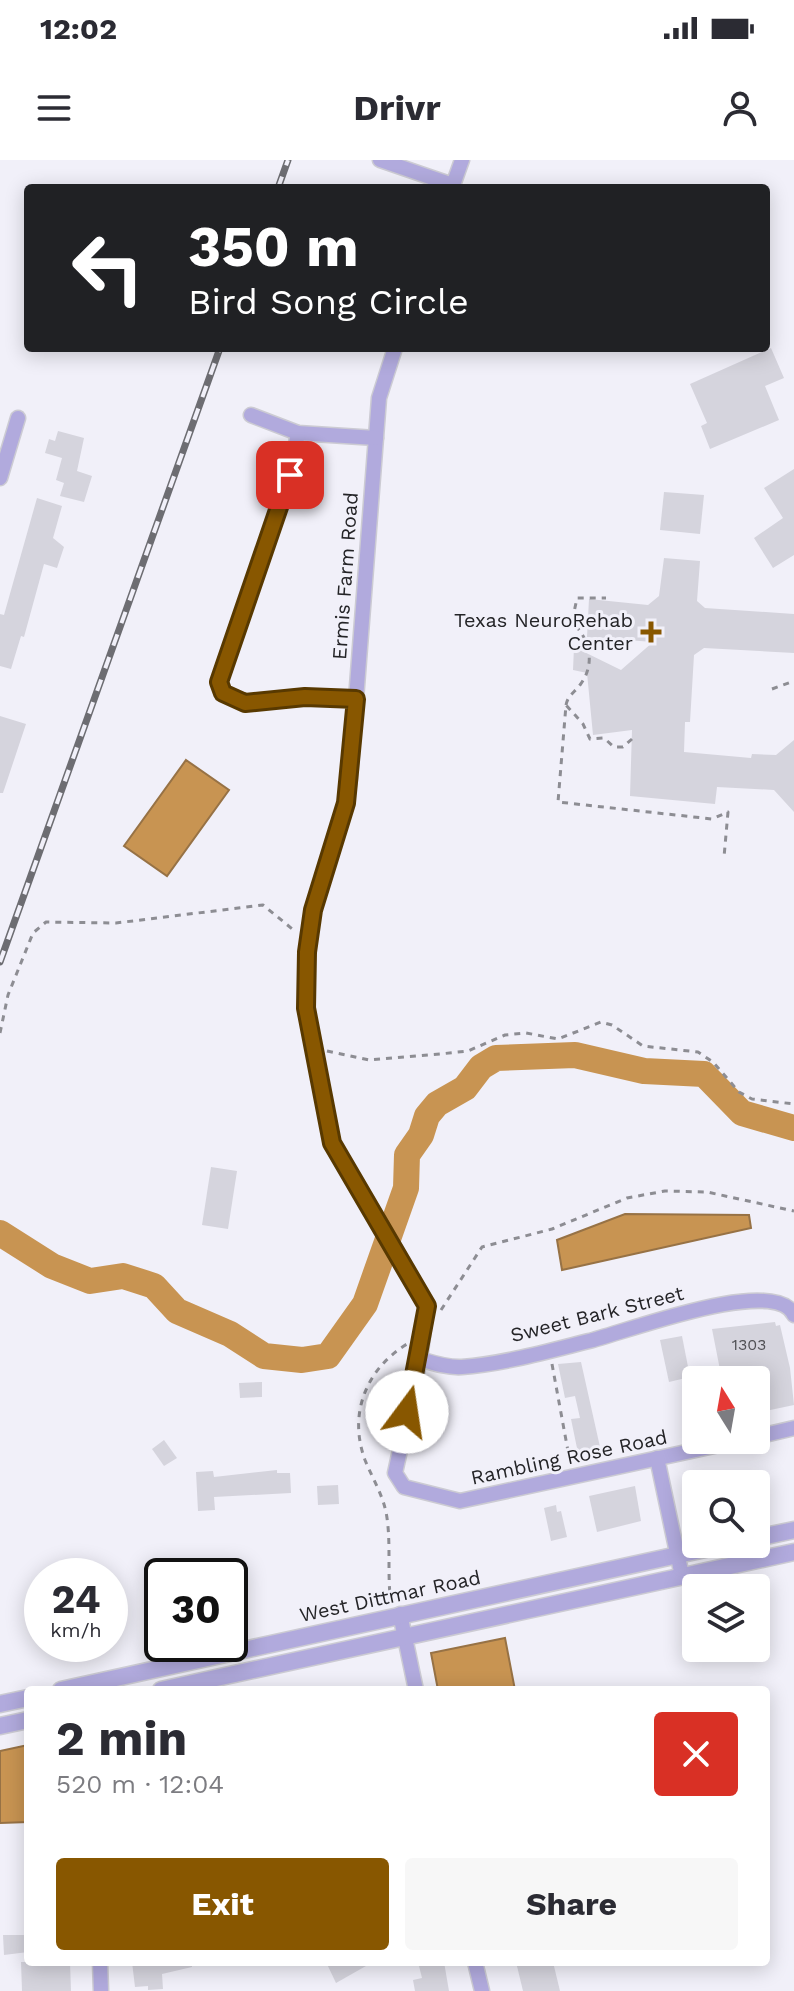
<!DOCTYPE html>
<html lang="en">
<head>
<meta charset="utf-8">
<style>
  body { margin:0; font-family:"Work Sans",sans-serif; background:#f7f7f7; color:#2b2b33; height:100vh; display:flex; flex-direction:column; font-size:30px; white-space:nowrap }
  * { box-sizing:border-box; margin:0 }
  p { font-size:26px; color:#7c7c81 }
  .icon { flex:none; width:44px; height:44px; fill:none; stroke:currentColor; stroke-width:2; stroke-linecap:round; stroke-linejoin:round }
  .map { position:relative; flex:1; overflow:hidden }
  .details { position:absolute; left:24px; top:1526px; width:746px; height:280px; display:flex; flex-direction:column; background:#fff; border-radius:8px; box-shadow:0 4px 20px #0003 }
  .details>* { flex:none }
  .banner { position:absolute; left:24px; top:24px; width:746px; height:168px; border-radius:8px; box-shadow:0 4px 20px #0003; background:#202124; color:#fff; overflow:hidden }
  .needle { width:52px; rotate:349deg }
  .controls { position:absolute; left:682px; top:1206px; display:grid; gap:16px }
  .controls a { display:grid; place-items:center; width:88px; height:88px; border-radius:8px; background:#fff; box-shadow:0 4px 20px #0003; font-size:40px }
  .speed { position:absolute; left:24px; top:1398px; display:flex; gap:16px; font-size:40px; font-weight:700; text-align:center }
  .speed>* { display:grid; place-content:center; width:104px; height:104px; border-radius:50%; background:#fff; box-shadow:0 4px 20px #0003; line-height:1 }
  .speed small { font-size:20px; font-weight:400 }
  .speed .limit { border:4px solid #111; border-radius:12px; background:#fff; color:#111 }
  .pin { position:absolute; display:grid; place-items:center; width:68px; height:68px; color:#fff; margin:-34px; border-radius:16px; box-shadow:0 4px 12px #0006 }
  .me { position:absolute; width:88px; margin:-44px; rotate:14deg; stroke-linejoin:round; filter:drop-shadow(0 0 6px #0008) }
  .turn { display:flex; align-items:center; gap:28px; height:168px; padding:0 32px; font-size:36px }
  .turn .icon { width:104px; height:104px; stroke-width:2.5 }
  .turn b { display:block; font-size:56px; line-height:68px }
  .round { display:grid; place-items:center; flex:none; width:84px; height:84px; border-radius:8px; background:#f7f7f7 }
  .overview { display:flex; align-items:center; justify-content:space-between; height:136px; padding:0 32px }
  h1 { font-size:48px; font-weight:700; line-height:60px }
  .primary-button { display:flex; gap:16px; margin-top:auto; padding:16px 32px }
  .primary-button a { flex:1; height:92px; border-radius:8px; background:#885700; color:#fff; font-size:32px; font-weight:700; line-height:92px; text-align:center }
  .primary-button a+a { background:#f7f7f7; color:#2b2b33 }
  .status { display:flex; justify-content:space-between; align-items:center; height:56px; padding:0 40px; background:#fff; direction:ltr }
  .status svg { height:22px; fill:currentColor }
  header { display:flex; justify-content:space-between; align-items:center; height:104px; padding:0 32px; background:#fff; font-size:36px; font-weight:700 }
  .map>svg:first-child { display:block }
  .water { fill:#c89452; stroke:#977245; stroke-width:2 }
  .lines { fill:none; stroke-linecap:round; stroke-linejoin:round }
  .river { stroke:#c89452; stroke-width:26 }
  .building { fill:#d5d4dd }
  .minor-casing { stroke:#cccbd3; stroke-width:17 }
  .tertiary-casing { stroke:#cccbd3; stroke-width:19 }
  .path { stroke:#8d8d93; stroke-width:3; stroke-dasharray:6 6; stroke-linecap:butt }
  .minor { stroke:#b1aadd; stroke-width:14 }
  .tertiary { stroke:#b1aadd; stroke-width:16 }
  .rail-casing { stroke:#6d6d72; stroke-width:7 }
  .rail { stroke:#f1f0f9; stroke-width:4; stroke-dasharray:12; stroke-linecap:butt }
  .route-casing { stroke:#583900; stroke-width:20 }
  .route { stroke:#885700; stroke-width:14 }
  .poi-dot { fill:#885700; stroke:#f1f0f9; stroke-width:3 }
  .labels { text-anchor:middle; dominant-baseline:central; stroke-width:6; stroke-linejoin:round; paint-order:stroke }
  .number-label { font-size:16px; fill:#505054 }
  .street-label { font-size:20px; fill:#242427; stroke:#f1f0f9 }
  .poi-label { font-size:20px; fill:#242427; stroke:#f1f0f9; text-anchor:end }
</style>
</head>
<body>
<div class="status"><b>12:02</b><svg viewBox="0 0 49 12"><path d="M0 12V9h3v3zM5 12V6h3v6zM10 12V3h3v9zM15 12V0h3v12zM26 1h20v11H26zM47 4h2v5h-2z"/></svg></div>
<header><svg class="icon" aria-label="menu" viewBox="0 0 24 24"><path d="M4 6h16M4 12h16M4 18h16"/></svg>Drivr<svg class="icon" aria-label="person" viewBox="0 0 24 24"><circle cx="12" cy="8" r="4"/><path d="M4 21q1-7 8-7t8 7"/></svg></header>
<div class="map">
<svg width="794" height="1831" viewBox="0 0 794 1831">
  <rect width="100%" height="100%" fill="#f1f0f9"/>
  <g class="water">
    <path d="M 186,600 L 229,630 L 167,716 L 124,686 Z"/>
    <path d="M 625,1054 L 749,1055 L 751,1068 L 562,1110 L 557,1080 Z"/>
    <path d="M 505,1478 L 515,1530 L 438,1530 L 431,1493 Z"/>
    <path d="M 28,1585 L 28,1662 L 0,1663 L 0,1591 Z"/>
  </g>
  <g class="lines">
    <path class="river" d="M 0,1073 L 52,1106 L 90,1121 L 123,1116 L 154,1126 L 177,1151 L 230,1174 L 264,1196 L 302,1200 L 328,1196 L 365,1144 L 406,1028 L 407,995 L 421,975 L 427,956 L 437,944 L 465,928 L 481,907 L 496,898 L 575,895 L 644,911 L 704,914 L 742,953 L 794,968"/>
  </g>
  <g class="building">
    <path d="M 771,188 L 784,218 L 765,226 L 779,260 L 710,289 L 701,266 L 707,263 L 690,224 Z"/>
    <path d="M 58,271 L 84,278 L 77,311 L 92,316 L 84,342 L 60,336 L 64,323 L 56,320 L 62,298 L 45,293 L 49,279 L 55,281 Z"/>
    <path d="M 794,309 L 794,395 L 773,408 L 754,378 L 783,358 L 764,328 Z"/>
    <path d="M 664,332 L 704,335 L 700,374 L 660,370 Z"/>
    <path d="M 37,338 L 62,346 L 53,378 L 64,387 L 57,408 L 44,404 L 24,477 L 21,476 L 11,509 L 0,506 L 0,454 L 4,455 Z"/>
    <path d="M 664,398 L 700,401 L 697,441 L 705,448 L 794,454 L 794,493 L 704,488 L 694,495 L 690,562 L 685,562 L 684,592 L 751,598 L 752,594 L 776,595 L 794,580 L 794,652 L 774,630 L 717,627 L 715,644 L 630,636 L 632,570 L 593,575 L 587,513 L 573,510 L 574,487 L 621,510 L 653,482 L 587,477 L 589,439 L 648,445 L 659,436 Z"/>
    <path d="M 0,556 L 26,564 L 3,633 L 0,633 Z"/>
    <path d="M 211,1007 L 237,1011 L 228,1069 L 202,1065 Z"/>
    <path d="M 775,1162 L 776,1166 L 780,1165 L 790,1208 L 794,1245 L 756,1253 L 756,1220 L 722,1220 L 712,1169 Z"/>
    <path d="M 682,1176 L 690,1217 L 669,1222 L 660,1180 Z"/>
    <path d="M 581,1202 L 600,1287 L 578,1293 L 571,1259 L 580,1258 L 575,1236 L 565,1238 L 558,1204 Z"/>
    <path d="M 262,1222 L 262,1237 L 240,1238 L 239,1223 Z"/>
    <path d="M 164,1280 L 177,1298 L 164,1306 L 152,1289 Z"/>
    <path d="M 277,1310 L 277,1313 L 290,1313 L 291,1333 L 214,1337 L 215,1350 L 198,1351 L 196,1312 L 213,1311 L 214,1317 Z"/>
    <path d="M 338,1325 L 339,1344 L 318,1345 L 317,1326 Z"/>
    <path d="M 635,1326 L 641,1361 L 597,1372 L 589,1336 Z"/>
    <path d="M 556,1345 L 557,1352 L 561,1351 L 567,1377 L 551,1381 L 544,1348 Z"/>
    <path d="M 3,1775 L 28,1775 L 28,1792 L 4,1795 Z"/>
    <path d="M 21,1802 L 70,1802 L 71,1831 L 22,1831 Z"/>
    <path d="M 132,1802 L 192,1802 L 192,1807 L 162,1814 L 163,1829 L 148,1830 L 148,1826 L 135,1827 Z"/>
    <path d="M 326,1802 L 373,1802 L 336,1823 Z"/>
    <path d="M 418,1802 L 444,1802 L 449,1831 L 415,1831 L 413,1820 L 422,1818 Z"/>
    <path d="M 516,1802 L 553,1802 L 560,1831 L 523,1831 Z"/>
  </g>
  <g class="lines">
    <g class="minor-casing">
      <g id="minor">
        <path d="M 380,0 L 453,25"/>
        <path d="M 452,28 L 462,0"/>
        <path d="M 395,188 L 379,238 L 350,618 L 346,643 L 313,750 L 307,792 L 306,848 L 332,983 L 427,1146 L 420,1199 L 395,1313 L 404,1327 L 460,1341 L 742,1280"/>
        <path d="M 251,255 L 298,273 L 376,278"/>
        <path d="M 298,273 L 290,315 L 219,522 L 223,533 L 245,543 L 305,537 L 356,539"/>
        <path d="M 0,318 L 18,258"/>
        <path d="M 420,1199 C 433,1203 448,1208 462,1207 C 503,1204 549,1191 589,1181 C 623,1173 775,1114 794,1155"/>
        <path d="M 756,1277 L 794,1268"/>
        <path d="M 657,1298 L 682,1416"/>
        <path d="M 400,1454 L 416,1530"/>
        <path d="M 100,1802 L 101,1831"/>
        <path d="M 475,1802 L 482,1831"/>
      </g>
    </g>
    <g class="tertiary-casing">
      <g id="tertiary">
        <path d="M 756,1378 L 794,1370"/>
        <path d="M 61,1530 L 728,1384"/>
        <path d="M 161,1530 L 794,1392"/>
        <path d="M 0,1544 L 28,1538"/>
        <path d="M 0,1566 L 28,1560"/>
      </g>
    </g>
    <g class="path">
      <path d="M 772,529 L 794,521"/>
      <path d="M 566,545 C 568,535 574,533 580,525 C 596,504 590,479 572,462 L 577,438 L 606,438"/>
      <path d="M 632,579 L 623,587 L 614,587 L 604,578 L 590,579 L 583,564 L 566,545 L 558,642 L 712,659 L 728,652 L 724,697"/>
      <path d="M 0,873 L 8,835 L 33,773 L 46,762 L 116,763 L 263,745 L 296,772"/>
      <path d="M 327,891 L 369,900 L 440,894 L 468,891 L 505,875 L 526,873 L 558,879 L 601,862 L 612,865 L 643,886 L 698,892 L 713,902 L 739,932 L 752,939 L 794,944"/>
      <path d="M 441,1150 L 482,1087 L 552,1069 L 627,1038 L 665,1031 L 707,1032 L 794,1051"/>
      <path d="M 552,1204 L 570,1302"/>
      <path d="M 391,1444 C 387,1415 391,1386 387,1358 C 384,1336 373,1320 365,1300 C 348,1254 366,1209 407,1184"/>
    </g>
    <use href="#minor" class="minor"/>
    <use href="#tertiary" class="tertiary"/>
    <g class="rail-casing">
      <g id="rail">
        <path d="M 278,28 L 288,0"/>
        <path d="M 0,802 L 220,188"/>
      </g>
    </g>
    <use href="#rail" class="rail"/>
  </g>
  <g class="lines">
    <g class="route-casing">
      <path id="route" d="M 290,315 L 219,522 L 223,533 L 245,543 L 305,537 L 356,539 L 346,643 L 313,750 L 307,792 L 306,848 L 332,983 L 427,1146 L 407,1252"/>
    </g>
    <use href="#route" class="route"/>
  </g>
  <path class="poi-dot" d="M647 460h8v8h8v8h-8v8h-8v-8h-8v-8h8z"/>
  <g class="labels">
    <g class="number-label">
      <text x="749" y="1184">1303</text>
    </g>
    <g class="street-label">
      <text transform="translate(345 416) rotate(-86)">Ermis Farm Road</text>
      <text transform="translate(597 1154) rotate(-14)">Sweet Bark Street</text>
      <text transform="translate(569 1297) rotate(-12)">Rambling Rose Road</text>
      <text transform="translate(390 1436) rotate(-12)">West Dittmar Road</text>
    </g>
    <g class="poi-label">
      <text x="633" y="460">Texas NeuroRehab<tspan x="633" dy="23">Center</tspan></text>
    </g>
  </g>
</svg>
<div class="controls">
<a><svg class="needle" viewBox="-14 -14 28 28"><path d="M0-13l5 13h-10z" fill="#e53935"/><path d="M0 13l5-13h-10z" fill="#7c7c81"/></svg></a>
<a><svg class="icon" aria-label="search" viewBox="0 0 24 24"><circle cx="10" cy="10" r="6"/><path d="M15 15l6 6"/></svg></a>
<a><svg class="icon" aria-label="layers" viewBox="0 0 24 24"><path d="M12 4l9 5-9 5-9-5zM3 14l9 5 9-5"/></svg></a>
</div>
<div class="speed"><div>24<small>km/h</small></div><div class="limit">30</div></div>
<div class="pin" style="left:290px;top:315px;background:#d93025"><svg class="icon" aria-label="arrive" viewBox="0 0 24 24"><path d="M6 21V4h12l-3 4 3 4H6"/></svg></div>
<svg class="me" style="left:407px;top:1252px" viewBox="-20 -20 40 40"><circle r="19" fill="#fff"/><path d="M0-13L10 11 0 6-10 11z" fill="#885700"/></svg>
<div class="banner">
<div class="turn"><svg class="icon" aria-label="left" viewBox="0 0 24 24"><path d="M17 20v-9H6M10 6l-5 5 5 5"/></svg><div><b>350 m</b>Bird Song Circle</div></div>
</div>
<section class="details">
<div class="overview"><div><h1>2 min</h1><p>520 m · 12:04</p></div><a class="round" style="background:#d93025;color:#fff"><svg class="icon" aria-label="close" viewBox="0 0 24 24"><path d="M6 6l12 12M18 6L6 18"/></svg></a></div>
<div class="primary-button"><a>Exit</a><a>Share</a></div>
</section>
</div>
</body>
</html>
